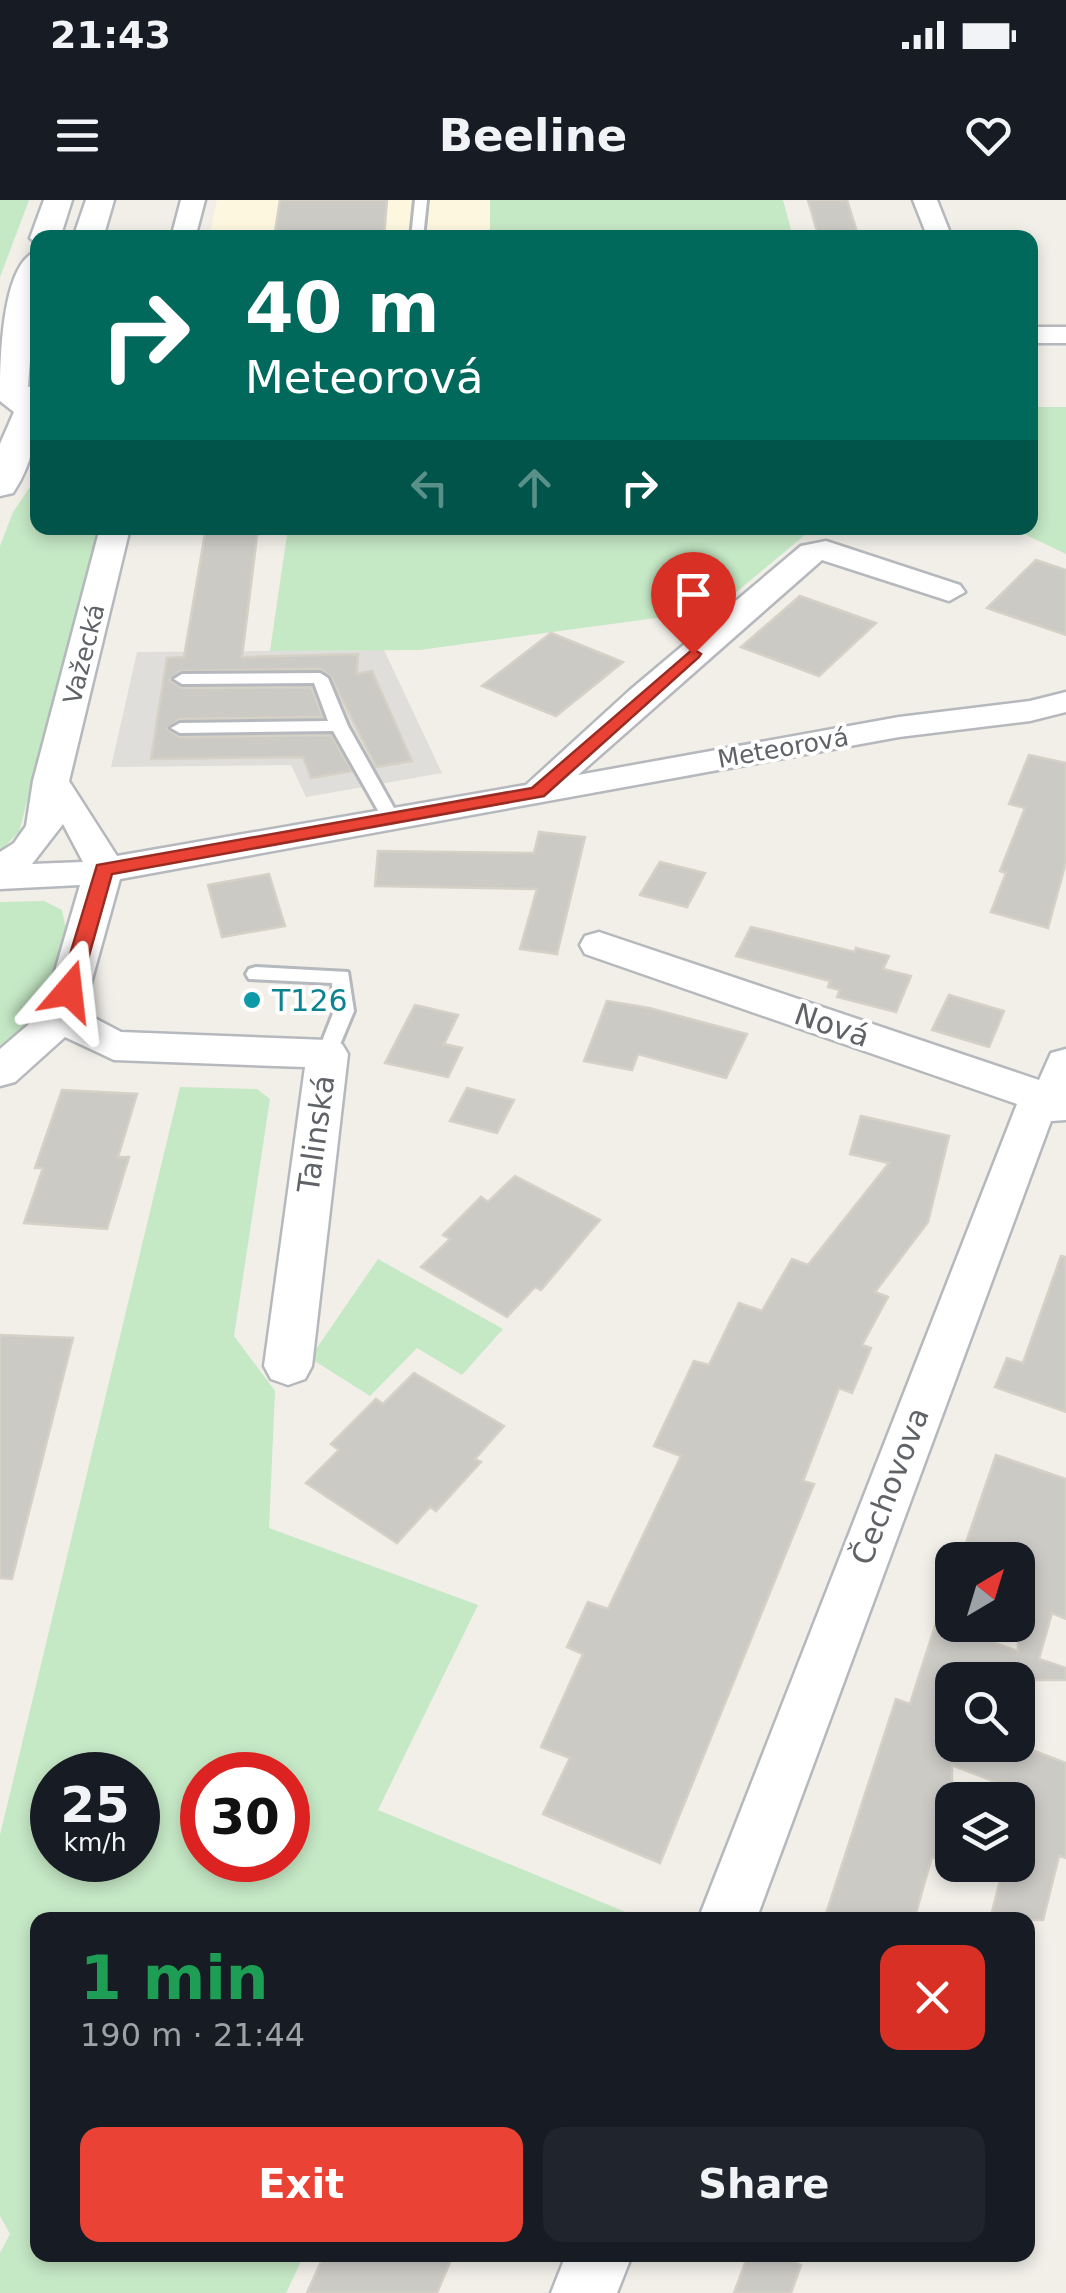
<!DOCTYPE html>
<html lang="en">
<head>
<meta charset="utf-8">
<style>
  body { margin:0; font-family:"DejaVu Sans",sans-serif; background:#20242c; color:#f1f3f6; height:100vh; display:flex; flex-direction:column; font-size:38px; white-space:nowrap }
  * { box-sizing:border-box; margin:0 }
  p { font-size:32px; color:#9ea1a6 }
  .icon { flex:none; width:55px; height:55px; fill:none; stroke:currentColor; stroke-width:2; stroke-linecap:round; stroke-linejoin:round }
  .map { position:relative; flex:1; overflow:hidden }
  .details { position:absolute; left:30px; top:1712px; width:1005px; height:350px; display:flex; flex-direction:column; background:#171b24; border-radius:20px; box-shadow:0 5px 15px #0003 }
  .details>* { flex:none }
  .guide { position:absolute; left:30px; top:30px; width:1008px; height:305px; border-radius:20px; box-shadow:0 5px 15px #0003; background:#00695c; color:#fff; overflow:hidden }
  .needle { width:65px; rotate:38deg }
  .buttons { position:absolute; left:935px; top:1342px; display:grid; gap:20px }
  .buttons a { display:grid; place-items:center; width:100px; height:100px; border-radius:20px; background:#171b24; box-shadow:0 5px 15px #0003; font-size:50px }
  .speed { position:absolute; left:30px; top:1552px; display:flex; gap:20px; font-size:50px; font-weight:700; text-align:center }
  .speed>* { display:grid; place-content:center; width:130px; height:130px; border-radius:50%; background:#171b24; box-shadow:0 5px 15px #0003; line-height:1 }
  .speed small { font-size:25px; font-weight:400 }
  .speed .limit { border:15px solid #d22; background:#fff; color:#111 }
  .pin { position:absolute; display:grid; place-items:center; width:85px; height:85px; color:#fff; margin:-102px -42px; border-radius:50% 50% 50% 0; rotate:-45deg; box-shadow:0 0 10px #0007 }
  .pin .icon { rotate:45deg }
  .me { position:absolute; width:110px; margin:-55px; rotate:17deg; stroke-linejoin:round; filter:drop-shadow(0 0 8px #0008) }
  .turn { display:flex; align-items:center; gap:35px; height:210px; padding:0 50px; font-size:45px }
  .turn .icon { width:130px; height:130px; stroke-width:2.5 }
  .turn b { display:block; font-size:70px; line-height:85px }
  .lanes { display:flex; align-items:center; height:95px; padding:0 50px; background:#0003; justify-content:center; gap:50px; direction:ltr }
  .lanes .off { opacity:.35 }
  .round { display:grid; place-items:center; flex:none; width:105px; height:105px; border-radius:20px; background:#20242c }
  .summary { display:flex; align-items:center; justify-content:space-between; height:170px; padding:0 50px }
  h1 { font-size:60px; font-weight:700; line-height:75px; color:#1e9e55 }
  .cta { display:flex; gap:20px; margin-top:auto; padding:20px 50px }
  .cta a { flex:1; height:115px; border-radius:20px; background:#ea4335; color:#fff; font-size:40px; font-weight:700; line-height:115px; text-align:center }
  .cta a+a { background:#20242c; color:#f1f3f6 }
  .status { display:flex; justify-content:space-between; align-items:center; height:70px; padding:0 50px; background:#171b24; direction:ltr }
  .status svg { height:28px; fill:currentColor }
  header { display:flex; justify-content:space-between; align-items:center; height:130px; padding:0 50px; background:#171b24; font-size:45px; font-weight:700 }
  .map>svg:first-child { display:block }
  .commercial { fill:#fef7e0 }
  .industrial { fill:#e0deda }
  .green { fill:#c5e8c5; fill-rule:evenodd }
  .building { fill:#cccac5; stroke:#d6d1c6; stroke-width:2.5 }
  .lines { fill:none; stroke-linecap:round; stroke-linejoin:round }
  .lane-casing { stroke:#b5b8bc; stroke-width:6 }
  .street-casing { stroke:#b5b8bc; stroke-width:5 }
  .secondary-casing { stroke:#b6babf; stroke-width:5 }
  .lane { fill:#fff; fill-rule:evenodd }
  .street { fill:#fff; fill-rule:evenodd }
  .secondary { fill:#fff; fill-rule:evenodd }
  .route { fill:#ea4335; stroke:#982c22; stroke-width:2.5 }
  .culture-dot { fill:#0f9aa8; stroke:#fff; stroke-width:4 }
  .labels { text-anchor:middle; dominant-baseline:central; stroke-width:8; stroke-linejoin:round; paint-order:stroke }
  .far-street-label { font-size:25px; fill:#5f6368; stroke:#fff }
  .culture-label { font-size:30px; fill:#0d838f; stroke:#fff; text-anchor:start }
  .street-label { font-size:30px; fill:#5f6368; stroke:#fff }
</style>
</head>
<body>
<div class="status"><b>21:43</b><svg viewBox="0 0 49 12"><path d="M0 12V9h3v3zM5 12V6h3v6zM10 12V3h3v9zM15 12V0h3v12zM26 1h20v11H26zM47 4h2v5h-2z"/></svg></div>
<header><svg class="icon" aria-label="menu" viewBox="0 0 24 24"><path d="M4 6h16M4 12h16M4 18h16"/></svg>Beeline<svg class="icon" aria-label="heart" viewBox="0 0 24 24"><path d="M12 20l-8-8c-3-5 5-10 8-4 3-6 11-1 8 4z"/></svg></header>
<div class="map">
<svg width="1066" height="2093" viewBox="0 0 1066 2093">
  <rect width="100%" height="100%" fill="#f1efe8"/>
  <path class="commercial" d="M 217,0 L 490,0 L 490,37 L 209,38 Z"/>
  <path class="industrial" d="M 384,450 L 442,573 L 306,597 L 291,565 L 111,567 L 137,452 Z"/>
  <g class="green">
    <path d="M 0,0 L 29,0 L 0,77 Z"/>
    <path d="M 490,0 L 783,0 L 793,37 L 490,37 Z"/>
    <path d="M 1030,207 L 1066,207 L 1066,354 L 1012,328 L 1030,328 Z"/>
    <path d="M 37,277 L 38,328 L 98,328 L 19,632 L 0,651 L 0,346 L 13,312 Z"/>
    <path d="M 288,328 L 813,328 L 715,410 L 419,450 L 270,451 Z"/>
    <path d="M 44,701 L 62,710 L 65,725 L 75,725 L 50,801 L 0,860 L 0,702 Z"/>
    <path d="M 180,887 L 257,889 L 270,899 L 234,1136 L 275,1191 L 269,1328 L 478,1405 L 378,1610 L 645,1720 L 38,1720 L 38,2055 L 304,2055 L 286,2093 L 0,2093 L 0,2053 L 10,2034 L 0,2016 L 0,1635 ZM 52,1575 L 138,1575 L 138,1660 L 52,1660 ZM 202,1575 L 288,1575 L 288,1660 L 202,1660 Z"/>
    <path d="M 378,1059 L 503,1129 L 462,1175 L 417,1148 L 370,1196 L 310,1158 Z"/>
  </g>
  <g class="building">
    <path d="M 280,0 L 387,0 L 384,38 L 274,38 Z"/>
    <path d="M 808,0 L 847,0 L 859,38 L 819,38 Z"/>
    <path d="M 206,328 L 258,328 L 242,457 L 358,454 L 357,474 L 372,471 L 412,561 L 376,567 L 331,477 L 320,469 L 180,471 L 170,480 L 182,488 L 311,487 L 323,517 L 180,519 L 167,529 L 180,537 L 331,535 L 352,571 L 311,578 L 303,557 L 151,559 L 167,458 L 184,457 Z"/>
    <path d="M 1036,360 L 1066,370 L 1066,435 L 987,408 Z"/>
    <path d="M 800,396 L 876,423 L 819,476 L 741,447 Z"/>
    <path d="M 551,433 L 623,462 L 556,516 L 482,486 Z"/>
    <path d="M 1029,555 L 1066,563 L 1066,662 L 1048,728 L 991,712 L 1006,673 L 1000,671 L 1025,608 L 1009,604 Z"/>
    <path d="M 539,632 L 585,637 L 557,754 L 520,749 L 537,689 L 375,686 L 378,651 L 534,653 Z"/>
    <path d="M 660,662 L 705,673 L 687,707 L 640,695 Z"/>
    <path d="M 269,674 L 285,726 L 222,737 L 208,685 Z"/>
    <path d="M 751,727 L 855,752 L 856,748 L 889,756 L 883,769 L 911,776 L 896,812 L 837,797 L 840,790 L 828,787 L 830,781 L 736,756 Z"/>
    <path d="M 949,795 L 1004,811 L 989,847 L 932,830 Z"/>
    <path d="M 607,801 L 649,808 L 747,834 L 726,878 L 638,854 L 632,870 L 584,861 Z"/>
    <path d="M 415,805 L 458,815 L 444,844 L 462,848 L 448,877 L 385,863 Z"/>
    <path d="M 467,888 L 514,900 L 497,933 L 450,921 Z"/>
    <path d="M 62,890 L 137,894 L 118,957 L 129,957 L 107,1029 L 24,1023 L 43,968 L 35,968 Z"/>
    <path d="M 861,916 L 949,936 L 928,1022 L 875,1092 L 888,1097 L 862,1145 L 871,1148 L 852,1193 L 839,1188 L 803,1281 L 814,1284 L 660,1663 L 543,1614 L 570,1558 L 541,1547 L 583,1454 L 567,1447 L 588,1402 L 608,1409 L 681,1256 L 654,1246 L 694,1161 L 709,1165 L 739,1103 L 762,1111 L 792,1059 L 808,1065 L 889,963 L 850,954 Z"/>
    <path d="M 515,976 L 600,1020 L 541,1090 L 535,1087 L 507,1117 L 421,1067 L 450,1039 L 443,1035 L 481,997 L 488,1002 Z"/>
    <path d="M 1061,1056 L 1066,1057 L 1066,1212 L 995,1187 L 1007,1158 L 1023,1163 Z"/>
    <path d="M 0,1135 L 73,1138 L 12,1379 L 0,1378 Z"/>
    <path d="M 414,1173 L 504,1226 L 475,1259 L 481,1262 L 436,1311 L 430,1307 L 397,1343 L 306,1283 L 339,1250 L 331,1244 L 376,1199 L 383,1204 Z"/>
    <path d="M 996,1255 L 1066,1279 L 1066,1419 L 1052,1413 L 1039,1459 L 1066,1468 L 1066,1480 L 1033,1480 L 1027,1502 L 1018,1501 L 1018,1480 L 952,1480 L 952,1545 L 1019,1545 L 1066,1563 L 1066,1658 L 1059,1656 L 1043,1720 L 990,1720 L 1004,1665 L 1018,1665 L 1018,1591 L 952,1565 L 952,1665 L 932,1657 L 914,1720 L 824,1720 L 896,1499 L 910,1504 L 945,1395 L 952,1396 L 952,1428 L 1018,1451 L 1018,1360 L 960,1360 Z"/>
    <path d="M 324,2055 L 453,2055 L 437,2093 L 307,2093 Z"/>
    <path d="M 748,2055 L 781,2055 L 801,2065 L 791,2093 L 734,2093 Z"/>
  </g>
  <g class="lines">
    <g class="lane-casing">
      <g id="lane">
        <path d="M 415,0 L 427,0 L 423,38 L 411,38 Z"/>
        <path d="M 320,473 L 328,478 L 348,526 L 399,617 L 396,621 L 384,621 L 333,531 L 180,533 L 171,528 L 180,523 L 328,521 L 314,483 L 182,484 L 174,479 L 182,474 Z"/>
        <path d="M 256,767 L 348,772 L 354,811 L 334,859 L 327,861 L 317,854 L 334,811 L 332,783 L 249,779 L 246,774 L 249,769 Z"/>
      </g>
    </g>
    <g class="street-casing">
      <g id="street">
        <path d="M 181,0 L 205,0 L 195,38 L 171,38 Z"/>
        <path d="M 913,0 L 937,0 L 952,38 L 928,38 Z"/>
        <rect x="1030" y="127" width="36" height="16"/>
        <path d="M 100,328 L 130,328 L 69,581 L 117,656 L 526,585 L 630,490 L 801,346 L 826,341 L 960,385 L 965,392 L 949,401 L 822,360 L 578,575 L 899,517 L 1030,501 L 1066,492 L 1066,512 L 1030,521 L 899,537 L 120,679 L 83,812 L 121,832 L 327,840 L 342,844 L 348,854 L 312,1166 L 305,1179 L 288,1185 L 271,1179 L 264,1166 L 305,867 L 114,860 L 65,837 L 15,882 L 0,886 L 0,849 L 43,812 L 80,685 L 0,689 L 0,652 L 14,643 L 26,626 L 33,581 ZM 63,624 L 83,662 L 32,664 Z"/>
        <path d="M 599,732 L 1039,880 L 1051,853 L 1066,849 L 1066,920 L 1051,921 L 756,1720 L 698,1720 L 1017,904 L 585,754 L 580,745 L 585,736 Z"/>
        <path d="M 566,2055 L 632,2055 L 617,2093 L 551,2093 Z"/>
      </g>
    </g>
    <g class="secondary-casing">
      <g id="secondary">
        <path d="M 44,0 L 72,0 L 60,38 L 38,38 L 38,45 L 30,38 Z"/>
        <path d="M 86,0 L 114,0 L 103,38 L 73,38 Z"/>
        <path d="M 38,51 C 38,97 31,141 28,187 L 38,185 C 38,224 36,259 13,293 L 0,296 L 0,244 L 14,212 L 0,201 C 0,168 0,61 38,51 Z"/>
      </g>
    </g>
    <use href="#lane" class="lane"/>
    <use href="#street" class="street"/>
    <use href="#secondary" class="secondary"/>
  </g>
  <path class="route" d="M 693,449 L 701,454 L 699,457 L 544,596 L 112,674 L 79,791 L 69,798 L 59,791 L 97,665 L 532,588 Z"/>
  <circle class="culture-dot" cx="252" cy="800" r="10"/>
  <g class="labels">
    <g class="far-street-label">
      <text transform="translate(84 454) rotate(-76)">Važecká</text>
      <text transform="translate(783 548) rotate(-10)">Meteorová</text>
    </g>
    <g class="culture-label">
      <text x="272" y="800">T126</text>
    </g>
    <g class="street-label">
      <text transform="translate(832 825) rotate(19)">Nová</text>
      <text transform="translate(316 934) rotate(-82)">Talinská</text>
      <text transform="translate(890 1286) rotate(-69)">Čechovova</text>
    </g>
  </g>
</svg>
<div class="buttons">
<a><svg class="needle" viewBox="-14 -14 28 28"><path d="M0-13l5 13h-10z" fill="#e53935"/><path d="M0 13l5-13h-10z" fill="#9ea1a6"/></svg></a>
<a><svg class="icon" aria-label="search" viewBox="0 0 24 24"><circle cx="10" cy="10" r="6"/><path d="M15 15l6 6"/></svg></a>
<a><svg class="icon" aria-label="layers" viewBox="0 0 24 24"><path d="M12 4l9 5-9 5-9-5zM3 14l9 5 9-5"/></svg></a>
</div>
<div class="speed"><div>25<small>km/h</small></div><div class="limit">30</div></div>
<div class="pin" style="left:693px;top:454px;background:#d93025"><svg class="icon" aria-label="arrive" viewBox="0 0 24 24"><path d="M6 21V4h12l-3 4 3 4H6"/></svg></div>
<svg class="me" style="left:69px;top:791px" viewBox="-20 -20 40 40"><path d="M0-17L14 15 0 8-14 15z" fill="#ea4335" stroke="#fff" stroke-width="4"/></svg>
<div class="guide">
<div class="turn"><svg class="icon" aria-label="right" viewBox="0 0 24 24"><path d="M7 20v-9h11M14 6l5 5-5 5"/></svg><div><b>40 m</b>Meteorová</div></div>
<div class="lanes"><svg class="icon off" aria-label="left" viewBox="0 0 24 24"><path d="M17 20v-9H6M10 6l-5 5 5 5"/></svg><svg class="icon off" aria-label="ahead" viewBox="0 0 24 24"><path d="M12 20V5M6 11l6-6 6 6"/></svg><svg class="icon" aria-label="right" viewBox="0 0 24 24"><path d="M7 20v-9h11M14 6l5 5-5 5"/></svg></div>
</div>
<section class="details">
<div class="summary"><div><h1>1 min</h1><p>190 m · 21:44</p></div><a class="round" style="background:#d93025;color:#fff"><svg class="icon" aria-label="close" viewBox="0 0 24 24"><path d="M6 6l12 12M18 6L6 18"/></svg></a></div>
<div class="cta"><a>Exit</a><a>Share</a></div>
</section>
</div>
</body>
</html>
